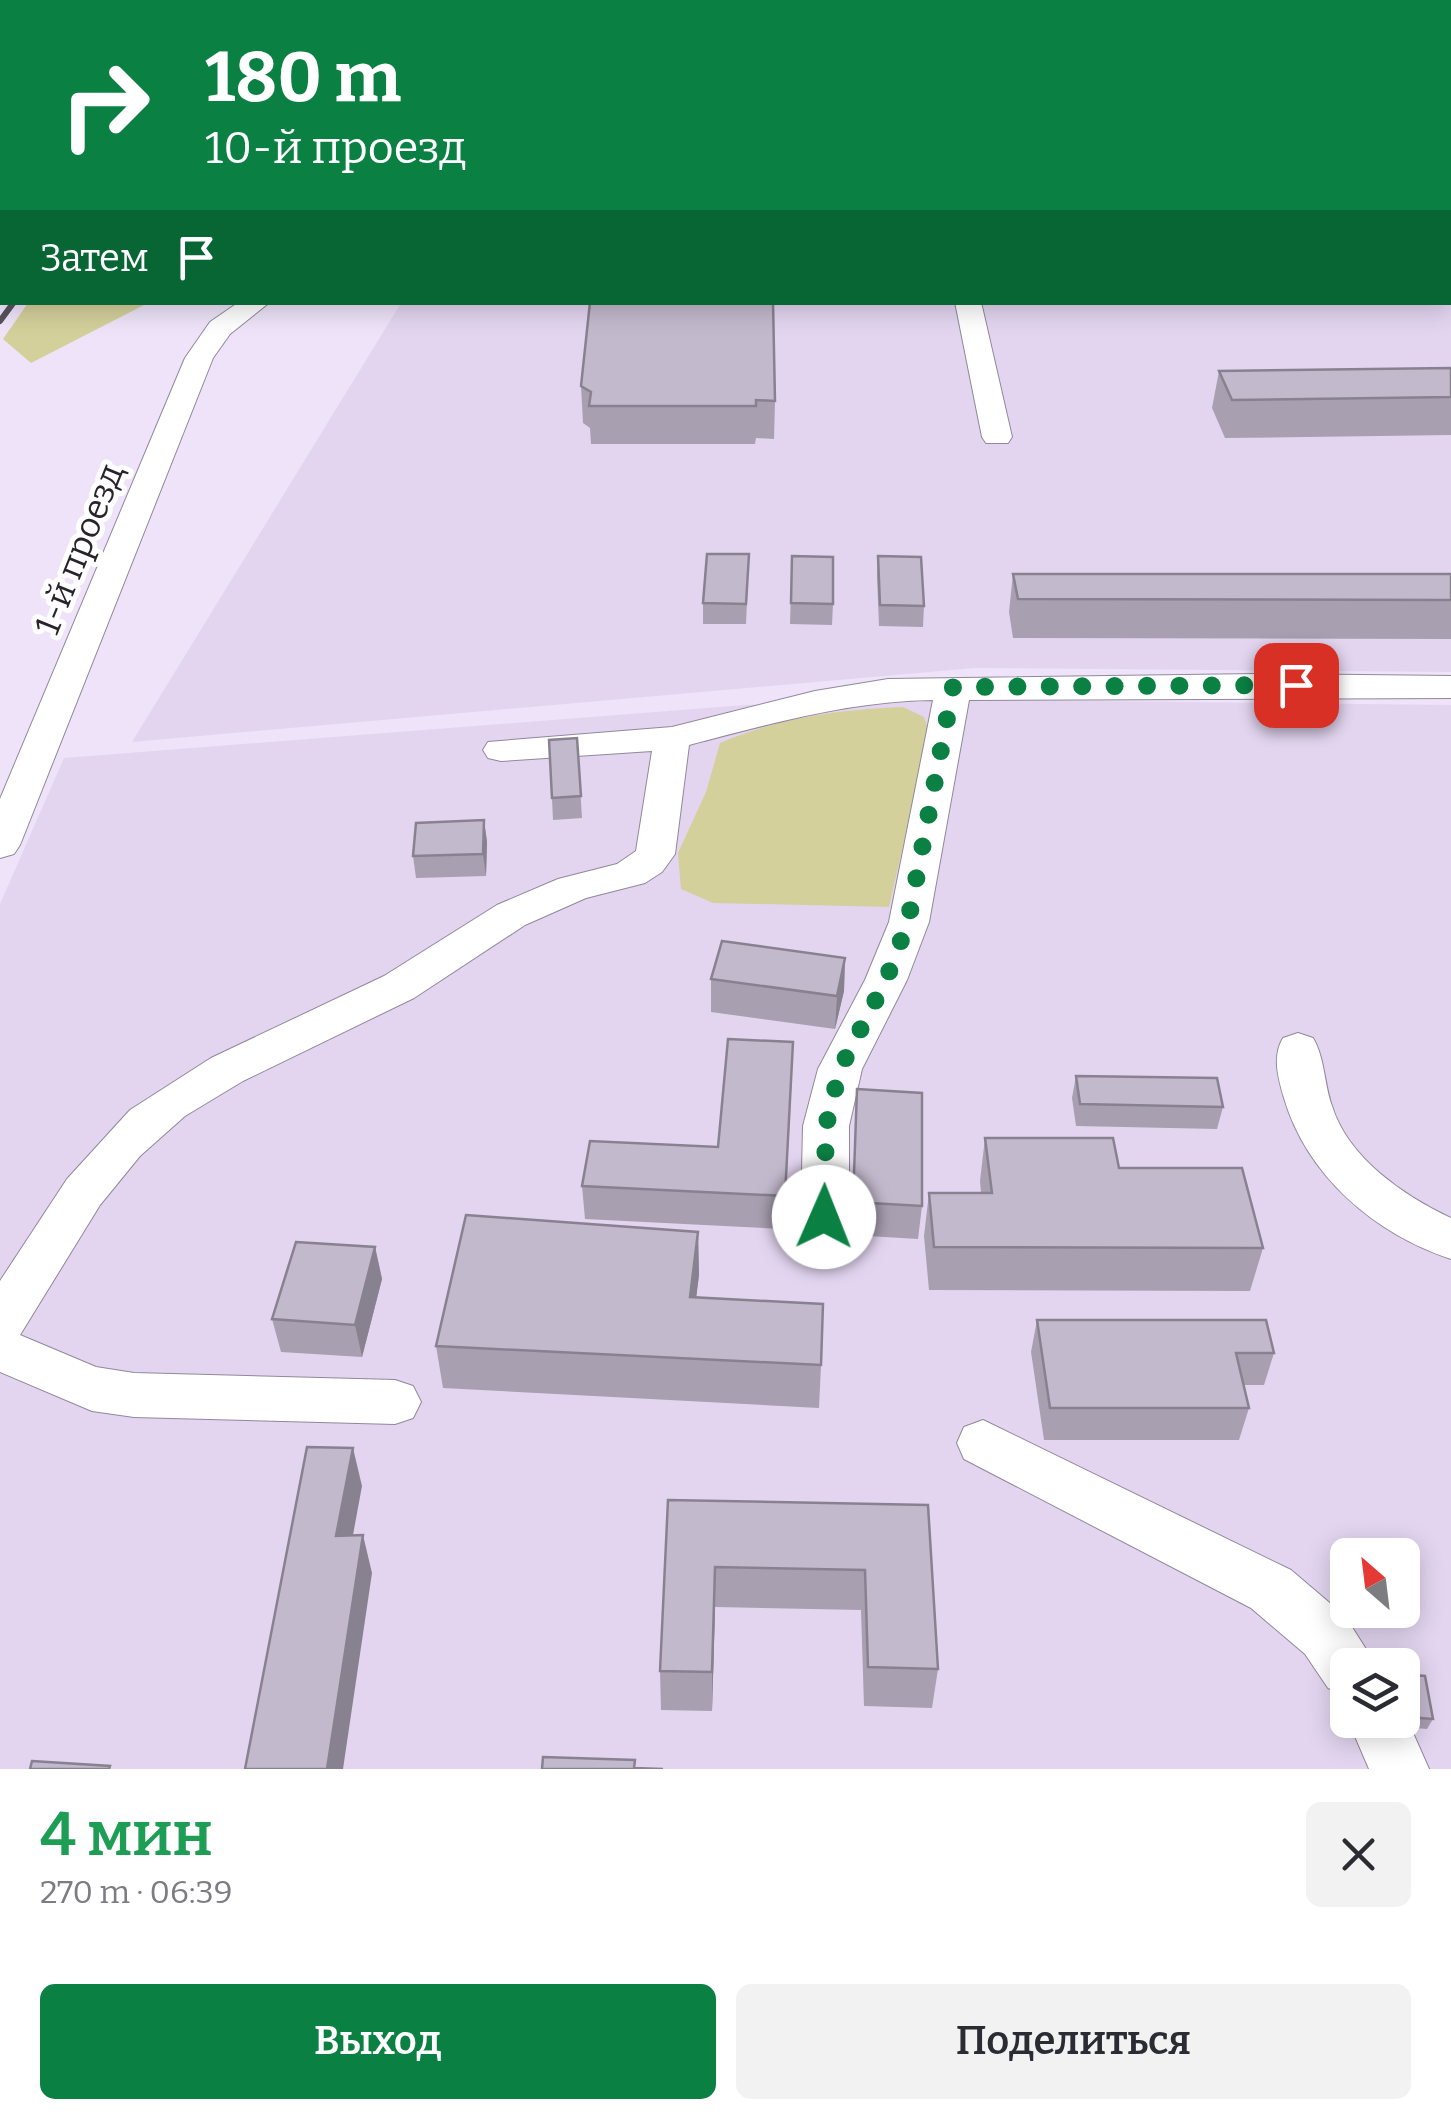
<!DOCTYPE html>
<html lang="ru">
<head>
<meta charset="utf-8">
<style>
  body { margin:0; font-family:Bitter,serif; background:#f2f2f3; color:#2b2b33; height:100vh; display:flex; flex-direction:column; font-size:38px; white-space:nowrap }
  * { box-sizing:border-box; margin:0 }
  p { font-size:32px; color:#7c7c81 }
  .icon { flex:none; width:55px; height:55px; fill:none; stroke:currentColor; stroke-width:2; stroke-linecap:round; stroke-linejoin:round }
  .map { position:relative; height:1769px; overflow:hidden }
  .drawer { display:flex; flex-direction:column; background:#fff; flex:1 }
  .drawer>* { flex:none }
  .hud { position:absolute; left:0px; top:0px; width:1452px; height:305px; box-shadow:0 5px 25px #0003; background:#0b8043; color:#fff; overflow:hidden }
  .needle { width:65px; rotate:332deg }
  .buttons { position:absolute; left:1330px; top:1538px; display:grid; gap:20px }
  .buttons a { display:grid; place-items:center; width:90px; height:90px; border-radius:15px; background:#fff; box-shadow:0 5px 25px #0003; font-size:50px }
  .pin { position:absolute; display:grid; place-items:center; width:85px; height:85px; color:#fff; margin:-42px; border-radius:20px; box-shadow:0 5px 15px #0006 }
  .me { position:absolute; width:110px; margin:-55px; rotate:1deg; stroke-linejoin:round; filter:drop-shadow(0 0 8px #0008) }
  .turn { display:flex; align-items:center; gap:35px; height:210px; padding:0 40px; font-size:45px }
  .turn .icon { width:130px; height:130px; stroke-width:2.5 }
  .turn b { display:block; font-size:70px; line-height:85px }
  .then { display:flex; align-items:center; height:95px; padding:0 40px; background:#0003; gap:20px; font-size:38px }
  .round { display:grid; place-items:center; flex:none; width:105px; height:105px; border-radius:15px; background:#f2f2f3 }
  .overview { display:flex; align-items:center; justify-content:space-between; height:170px; padding:0 40px }
  h1 { font-size:60px; font-weight:600; line-height:75px; color:#1e9e55 }
  .cta { display:flex; gap:20px; margin-top:auto; padding:20px 40px }
  .cta a { flex:1; height:115px; border-radius:15px; background:#0b8043; color:#fff; font-size:40px; font-weight:600; line-height:115px; text-align:center }
  .cta a+a { background:#f2f2f3; color:#2b2b33 }
  .map>svg:first-child { display:block }
  .built { fill:#e3d5f0; fill-rule:evenodd }
  .green { fill:#d4d09b }
  .lines { fill:none; stroke-linecap:round; stroke-linejoin:round }
  .minor-casing { stroke:#91889b; stroke-width:2 }
  .minor { fill:#fff; fill-rule:evenodd }
  .rail-far1 { stroke:#57515c; stroke-width:4 }
  .rail { stroke:#57515c; stroke-width:6 }
  .wall { fill:#a89fb0 }
  .shaded-wall { fill:#888290 }
  .building { fill:#c3b9cd; stroke:#888290; stroke-width:2.5 }
  .route { stroke:#0b8043; stroke-width:18; stroke-dasharray:0 32.4 }
  .labels { text-anchor:middle; dominant-baseline:central; stroke-width:10; stroke-linejoin:round; paint-order:stroke }
  .street-label { font-size:35px; fill:#28242c; stroke:#fff }
</style>
</head>
<body>
<div class="map">
<svg width="1451" height="1769" viewBox="0 0 1451 1769">
  <rect width="100%" height="100%" fill="#eee3f8"/>
  <g class="built">
    <path d="M 494,0 L 1451,0 L 1451,56 L 1450,2 Z"/>
    <path d="M 1451,66 L 1451,672 L 975,668 L 132,742 L 401,303 L 1450,302 Z"/>
    <path d="M 986,700 L 1451,705 L 1451,1769 L 0,1769 L 0,904 L 64,758 L 745,705 ZM 1348,1555 L 1402,1555 L 1402,1610 L 1348,1610 ZM 1348,1665 L 1402,1665 L 1402,1720 L 1348,1720 Z"/>
  </g>
  <g class="green">
    <path d="M 28,303 L 28,302 L 148,303 L 31,363 L 3,339 Z"/>
    <path d="M 903,707 L 924,717 L 929,732 L 889,907 L 713,903 L 681,889 L 678,853 L 706,792 L 720,743 C 778,718 841,709 903,707 Z"/>
  </g>
  <g class="lines">
    <g class="minor-casing">
      <g id="minor">
        <rect x="1450" y="55" width="1" height="12"/>
        <path d="M 239,302 L 270,302 L 230,334 L 213,358 L 20,845 L 14,854 L 0,858 L 0,799 L 185,358 L 210,322 Z"/>
        <path d="M 955,302 L 981,302 L 1012,437 L 1008,443 L 986,443 L 982,437 Z"/>
        <path d="M 1258,674 L 1451,676 L 1451,698 L 969,700 L 929,922 L 907,980 L 862,1069 L 849,1126 L 849,1217 L 842,1230 L 825,1236 L 808,1230 L 801,1217 L 803,1126 L 818,1069 L 865,980 L 889,922 L 933,700 C 849,701 770,724 689,745 L 675,854 L 662,872 L 645,883 L 586,898 L 525,925 L 414,998 L 243,1081 L 185,1116 L 140,1156 L 100,1205 L 20,1335 L 96,1367 L 134,1373 L 395,1380 L 413,1386 L 421,1402 L 413,1418 L 395,1424 L 134,1417 L 92,1411 L 0,1372 L 0,1281 L 67,1179 L 130,1110 L 211,1058 L 384,976 L 497,905 L 558,879 L 617,864 L 636,851 L 652,751 L 501,761 L 488,758 L 483,750 L 488,742 L 672,727 L 815,691 L 888,679 Z"/>
        <path d="M 1298,1033 L 1313,1038 C 1325,1058 1324,1084 1332,1106 C 1348,1158 1404,1196 1451,1218 L 1451,1259 C 1375,1234 1307,1176 1284,1098 C 1278,1078 1272,1056 1283,1038 Z"/>
        <path d="M 983,1420 L 1291,1570 L 1345,1616 L 1376,1665 L 1348,1665 L 1348,1696 L 1328,1688 L 1305,1654 L 1251,1608 L 964,1459 L 957,1443 L 964,1427 Z"/>
        <path d="M 1402,1708 L 1429,1769 L 1369,1769 L 1348,1720 L 1402,1720 Z"/>
      </g>
    </g>
    <use href="#minor" class="minor"/>
    <path class="rail-far1" d="M 0,240 L 2,236"/>
    <path class="rail" d="M 0,321 L 14,302"/>
  </g>
  <g class="wall">
    <path d="M 1037,0 L 1155,0 L 1157,2 L 1038,2 Z"/>
    <path d="M 1451,368 L 1451,435 L 1225,438 L 1212,408 L 1219,371 Z"/>
    <path d="M 581,386 L 775,401 L 774,439 L 756,438 L 755,444 L 591,444 L 590,428 L 583,423 Z"/>
    <path d="M 749,554 L 746,624 L 703,624 L 703,603 Z"/>
    <path d="M 792,556 L 833,604 L 832,625 L 790,624 Z"/>
    <path d="M 878,556 L 924,606 L 923,627 L 879,626 L 877,576 Z"/>
    <path d="M 1013,574 L 1451,574 L 1451,639 L 1013,638 L 1009,612 Z"/>
    <path d="M 577,738 L 582,818 L 553,820 L 552,798 Z"/>
    <path d="M 484,820 L 487,842 L 486,876 L 416,878 L 413,856 Z"/>
    <path d="M 845,958 L 844,991 L 835,1029 L 711,1012 L 711,979 Z"/>
    <path d="M 792,1074 L 784,1229 L 585,1219 L 582,1186 L 718,1147 Z"/>
    <path d="M 1076,1076 L 1223,1107 L 1217,1129 L 1076,1126 L 1072,1098 Z"/>
    <path d="M 857,1089 L 922,1206 L 918,1239 L 851,1235 Z"/>
    <path d="M 985,1138 L 1119,1168 L 1263,1248 L 1250,1291 L 929,1290 L 924,1236 L 929,1193 L 981,1193 L 980,1181 Z"/>
    <path d="M 698,1232 L 699,1275 L 696,1297 L 821,1365 L 819,1408 L 443,1388 L 436,1346 Z"/>
    <path d="M 375,1247 L 382,1279 L 362,1357 L 281,1352 L 272,1319 Z"/>
    <path d="M 1037,1320 L 1274,1353 L 1264,1385 L 1244,1385 L 1249,1408 L 1239,1440 L 1044,1440 L 1031,1352 Z"/>
    <path d="M 668,1500 L 928,1505 L 938,1669 L 932,1708 L 864,1706 L 861,1610 L 715,1607 L 712,1711 L 661,1710 L 660,1671 Z"/>
    <path d="M 1402,1674 L 1433,1719 L 1427,1729 L 1415,1728 L 1403,1704 Z"/>
  </g>
  <g class="shaded-wall">
    <path d="M 484,820 L 487,842 L 486,876 L 483,854 Z"/>
    <path d="M 845,958 L 844,991 L 835,1029 L 837,996 Z"/>
    <path d="M 698,1232 L 699,1275 L 691,1340 L 690,1297 Z"/>
    <path d="M 375,1247 L 382,1279 L 362,1357 L 355,1325 Z"/>
    <path d="M 353,1448 L 362,1486 L 346,1573 L 336,1536 Z"/>
    <path d="M 363,1535 L 372,1573 L 343,1769 L 327,1769 Z"/>
    <path d="M 715,1567 L 715,1607 L 712,1711 L 712,1672 Z"/>
  </g>
  <g class="building">
    <rect x="555" y="0" width="213" height="2"/>
    <path d="M 831,0 L 967,0 L 968,2 L 832,2 Z"/>
    <path d="M 1051,0 L 1155,0 L 1157,2 L 1052,2 Z"/>
    <path d="M 590,302 L 773,302 L 775,401 L 756,400 L 756,406 L 589,406 L 591,392 L 581,386 Z"/>
    <path d="M 1451,368 L 1451,397 L 1232,400 L 1219,371 Z"/>
    <path d="M 707,554 L 749,554 L 746,604 L 703,603 Z"/>
    <path d="M 792,556 L 833,557 L 833,604 L 791,603 Z"/>
    <path d="M 878,556 L 921,557 L 924,606 L 880,605 Z"/>
    <path d="M 1013,574 L 1451,574 L 1451,600 L 1018,599 Z"/>
    <path d="M 577,738 L 581,796 L 552,798 L 549,740 Z"/>
    <path d="M 484,820 L 483,854 L 413,856 L 416,823 Z"/>
    <path d="M 722,941 L 845,958 L 837,996 L 711,979 Z"/>
    <path d="M 728,1039 L 793,1042 L 785,1196 L 582,1186 L 590,1141 L 718,1147 Z"/>
    <path d="M 1076,1076 L 1217,1078 L 1223,1107 L 1080,1104 Z"/>
    <path d="M 857,1089 L 922,1093 L 922,1206 L 853,1202 Z"/>
    <path d="M 985,1138 L 1113,1138 L 1119,1168 L 1242,1168 L 1263,1248 L 934,1247 L 929,1193 L 992,1193 Z"/>
    <path d="M 466,1215 L 698,1232 L 690,1297 L 823,1304 L 821,1365 L 436,1346 Z"/>
    <path d="M 296,1242 L 375,1247 L 355,1325 L 272,1319 Z"/>
    <path d="M 1037,1320 L 1266,1320 L 1274,1353 L 1236,1353 L 1249,1408 L 1050,1408 Z"/>
    <path d="M 307,1447 L 353,1448 L 336,1536 L 363,1535 L 327,1769 L 245,1769 Z"/>
    <path d="M 668,1500 L 928,1505 L 938,1669 L 868,1667 L 865,1570 L 715,1567 L 712,1672 L 660,1671 Z"/>
    <path d="M 1402,1674 L 1425,1676 L 1433,1719 L 1420,1718 L 1408,1694 L 1402,1703 Z"/>
    <path d="M 543,1757 L 635,1760 L 634,1768 L 663,1769 L 542,1769 Z"/>
    <path d="M 32,1761 L 110,1766 L 109,1769 L 30,1769 Z"/>
  </g>
  <g class="lines">
    <path class="route" d="M 824,1217 L 826,1126 L 840,1069 L 886,980 L 908,922 L 953,687 L 1296,685"/>
  </g>
  <g class="labels">
    <g class="street-label">
      <text transform="translate(79 549) rotate(-68)">1-й проезд</text>
    </g>
  </g>
</svg>
<div class="buttons">
<a><svg class="needle" viewBox="-14 -14 28 28"><path d="M0-13l5 13h-10z" fill="#e53935"/><path d="M0 13l5-13h-10z" fill="#7c7c81"/></svg></a>
<a><svg class="icon" aria-label="layers" viewBox="0 0 24 24"><path d="M12 4l9 5-9 5-9-5zM3 14l9 5 9-5"/></svg></a>
</div>
<div class="pin" style="left:1296px;top:685px;background:#d93025"><svg class="icon" aria-label="arrive" viewBox="0 0 24 24"><path d="M6 21V4h12l-3 4 3 4H6"/></svg></div>
<svg class="me" style="left:824px;top:1217px" viewBox="-20 -20 40 40"><circle r="19" fill="#fff"/><path d="M0-13L10 11 0 6-10 11z" fill="#0b8043"/></svg>
<div class="hud">
<div class="turn"><svg class="icon" aria-label="right" viewBox="0 0 24 24"><path d="M7 20v-9h11M14 6l5 5-5 5"/></svg><div><b>180 m</b>10-й проезд</div></div>
<div class="then">Затем<svg class="icon" aria-label="arrive" viewBox="0 0 24 24"><path d="M6 21V4h12l-3 4 3 4H6"/></svg></div>
</div>
</div>
<section class="drawer">
<div class="overview"><div><h1>4 мин</h1><p>270 m · 06:39</p></div><a class="round"><svg class="icon" aria-label="close" viewBox="0 0 24 24"><path d="M6 6l12 12M18 6L6 18"/></svg></a></div>
<div class="cta"><a>Выход</a><a>Поделиться</a></div>
</section>
</body>
</html>
